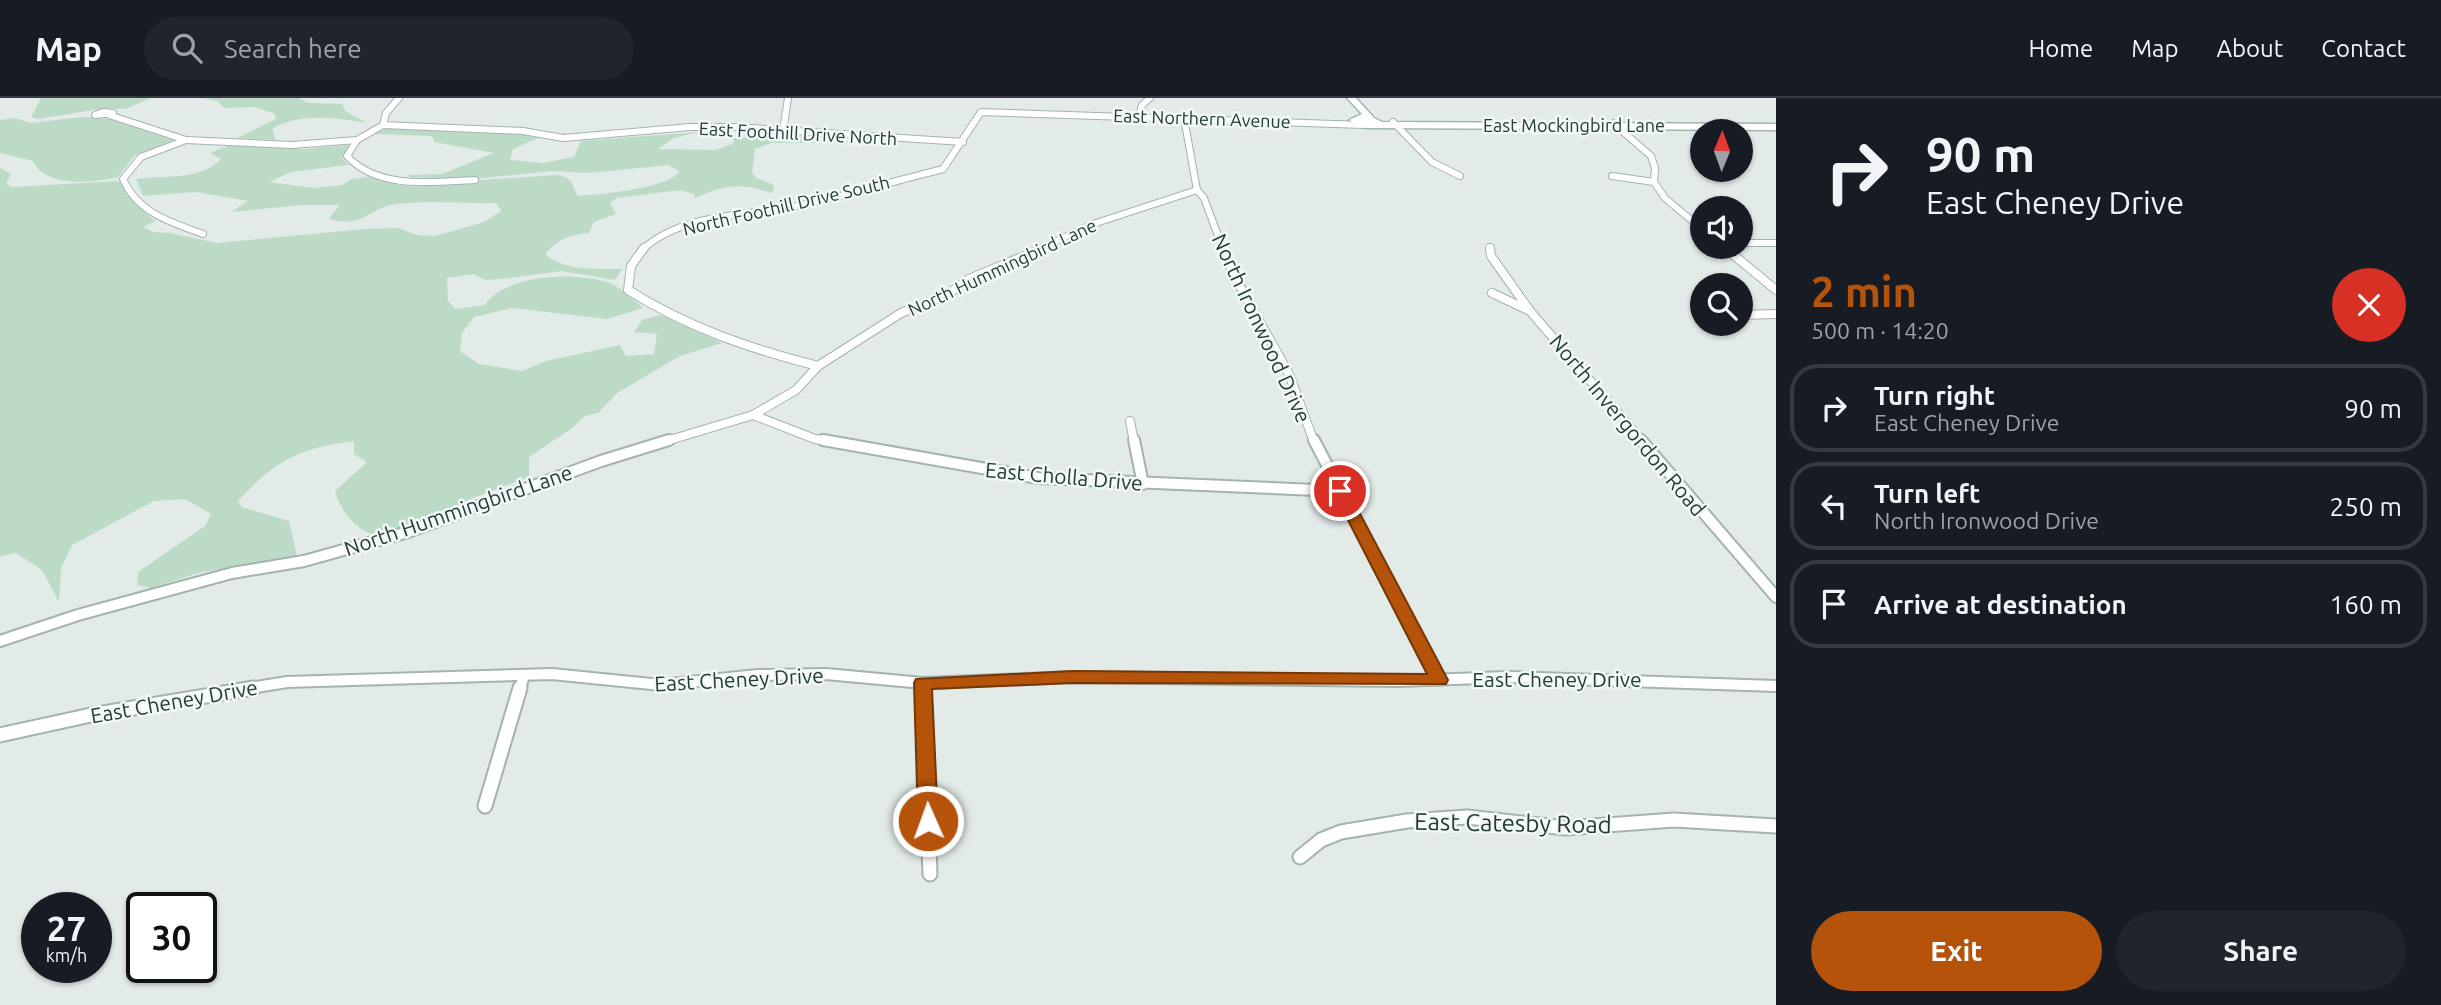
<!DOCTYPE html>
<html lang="en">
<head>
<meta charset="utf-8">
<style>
  body { margin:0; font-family:Ubuntu,sans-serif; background:#20242c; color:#f1f3f6; height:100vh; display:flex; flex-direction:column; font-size:26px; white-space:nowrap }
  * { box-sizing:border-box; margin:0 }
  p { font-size:23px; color:#9ea1a6 }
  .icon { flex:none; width:38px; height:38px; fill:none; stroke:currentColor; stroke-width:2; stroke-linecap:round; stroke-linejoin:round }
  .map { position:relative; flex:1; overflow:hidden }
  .drawer { display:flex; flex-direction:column; background:#171b24; width:665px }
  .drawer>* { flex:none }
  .guide { background:#171b24; color:#f1f3f6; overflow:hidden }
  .needle { width:46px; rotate:1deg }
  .fabs { position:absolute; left:1690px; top:21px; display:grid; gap:14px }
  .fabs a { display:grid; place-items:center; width:63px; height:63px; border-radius:50%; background:#171b24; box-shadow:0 2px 5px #0004; font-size:35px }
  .speed { position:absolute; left:21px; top:794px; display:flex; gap:14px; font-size:35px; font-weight:700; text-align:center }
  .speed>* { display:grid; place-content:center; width:91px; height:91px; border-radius:50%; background:#171b24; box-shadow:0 2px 5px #0004; line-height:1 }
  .speed small { font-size:18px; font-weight:400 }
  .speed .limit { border:4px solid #111; border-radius:10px; background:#fff; color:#111 }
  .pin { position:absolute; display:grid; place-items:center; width:60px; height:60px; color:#fff; margin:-30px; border:4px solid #fff; border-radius:50%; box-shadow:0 2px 7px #0007 }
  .me { position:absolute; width:77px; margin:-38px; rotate:358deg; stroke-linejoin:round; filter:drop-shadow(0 0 5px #0008) }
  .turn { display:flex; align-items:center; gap:24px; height:147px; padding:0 35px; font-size:32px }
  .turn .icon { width:91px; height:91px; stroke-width:2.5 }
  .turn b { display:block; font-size:49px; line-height:60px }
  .round { display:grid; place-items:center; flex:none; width:74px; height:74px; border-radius:37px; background:#20242c }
  .overview { display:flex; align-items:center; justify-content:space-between; height:119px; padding:0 35px }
  h1 { font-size:42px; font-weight:600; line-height:52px; color:#b45309 }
  .button { display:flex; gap:14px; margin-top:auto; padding:14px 35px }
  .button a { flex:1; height:80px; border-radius:42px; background:#b45309; color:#fff; font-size:28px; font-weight:600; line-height:80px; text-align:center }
  .button a+a { background:#20242c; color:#f1f3f6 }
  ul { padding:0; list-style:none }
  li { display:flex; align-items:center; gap:21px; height:88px; margin:0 14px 10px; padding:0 21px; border:4px solid #363941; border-radius:28px }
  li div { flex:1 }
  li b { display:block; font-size:26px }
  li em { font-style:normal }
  header { display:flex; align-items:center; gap:42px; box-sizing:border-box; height:98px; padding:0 35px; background:#171b24; border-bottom:2px solid #363941 }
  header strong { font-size:33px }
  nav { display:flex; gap:38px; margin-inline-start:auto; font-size:24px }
  .search { width:490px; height:63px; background:#20242c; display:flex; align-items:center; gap:18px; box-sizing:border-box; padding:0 24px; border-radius:38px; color:#9ea1a6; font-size:26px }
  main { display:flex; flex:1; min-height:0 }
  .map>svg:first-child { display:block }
  .green { fill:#bcdbc7 }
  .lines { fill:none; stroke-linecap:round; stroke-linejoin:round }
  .street-far3-casing { stroke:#a5b3af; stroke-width:8 }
  .street-far2-casing { stroke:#a5b3af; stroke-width:10 }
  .street-far1-casing { stroke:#a5b3af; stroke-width:14 }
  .street-casing { stroke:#a5b3af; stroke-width:17 }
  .secondary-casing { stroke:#a1b6b1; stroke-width:3 }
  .street-far3 { stroke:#fff; stroke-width:6 }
  .street-far2 { stroke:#fff; stroke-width:8 }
  .street-far1 { stroke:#fff; stroke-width:10 }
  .street { stroke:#fff; stroke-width:13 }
  .secondary { fill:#fff; fill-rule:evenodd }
  .route { fill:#b45309; stroke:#753606; stroke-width:2 }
  .labels { text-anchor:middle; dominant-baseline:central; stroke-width:5; stroke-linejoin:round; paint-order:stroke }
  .far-street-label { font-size:18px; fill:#233b37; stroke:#f2f8f6 }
  .street-label { font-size:21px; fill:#233b37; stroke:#f2f8f6 }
  .near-street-label { font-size:24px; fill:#233b37; stroke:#f2f8f6 }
</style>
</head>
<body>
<header>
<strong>Map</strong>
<div class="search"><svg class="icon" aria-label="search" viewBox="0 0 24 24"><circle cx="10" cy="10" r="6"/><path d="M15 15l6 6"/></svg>Search here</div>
<nav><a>Home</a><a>Map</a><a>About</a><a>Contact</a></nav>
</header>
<main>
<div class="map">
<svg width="1776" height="907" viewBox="0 0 1776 907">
  <rect width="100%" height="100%" fill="#e2ebe8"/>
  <g class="green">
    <path d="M 41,0 L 151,0 L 125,11 L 106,10 L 39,21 L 31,19 Z"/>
    <path d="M 203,0 L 298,0 L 309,5 L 342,6 L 345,13 L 367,25 C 338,20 299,14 272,31 L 276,42 L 237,40 L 276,21 L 275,16 L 255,9 L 224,10 L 218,3 Z"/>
    <path d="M 82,19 L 111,21 L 174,42 L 134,58 L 118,79 C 94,85 45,90 33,63 L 0,55 L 0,22 L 14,20 L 31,25 Z"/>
    <path d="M 389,29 L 517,35 L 538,40 L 513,51 L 510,62 L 543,65 L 574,59 L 581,43 L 699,34 L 674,40 L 658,51 L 716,52 L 734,45 L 733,40 C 767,40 799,37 832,40 L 833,45 L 771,45 L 755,51 L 752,75 L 756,80 L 774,87 L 772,95 C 739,85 727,86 695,100 L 694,96 L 680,92 L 617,100 L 610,105 L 616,116 L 594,124 L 589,135 C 569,137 558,141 545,156 C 564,173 598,171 622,171 L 615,182 L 562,173 L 501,181 L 485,182 L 474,176 L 447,180 L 448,203 L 456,211 L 485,207 C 503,176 587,171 617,189 C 626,195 635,203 643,210 L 607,221 L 512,210 L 474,219 L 462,235 L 460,253 L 479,266 L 522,273 L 546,263 L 620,247 L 626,258 L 654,256 L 657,236 L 634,234 L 642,222 L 660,217 L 722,245 L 680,258 L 617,295 L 598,315 L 585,318 L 571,331 L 529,359 L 529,379 L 470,401 L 457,411 L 378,437 C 357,435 340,412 335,393 L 367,364 L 354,356 L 354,343 C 299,350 276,362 238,403 L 242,409 L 289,423 L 297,458 L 202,474 L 150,490 L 137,487 L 138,474 L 205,428 L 211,416 L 185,401 L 154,403 L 72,447 L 61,470 L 59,504 L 42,472 L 16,455 L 0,458 L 0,70 L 11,76 L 6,86 L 12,89 L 119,83 L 136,106 L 155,123 L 143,129 L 153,134 L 170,135 L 217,145 L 364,131 L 398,130 L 417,137 L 435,138 L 484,124 L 501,113 L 496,105 C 462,106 424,101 391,107 C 368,112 358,132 329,120 L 340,107 L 301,107 L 231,114 L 248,103 L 195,94 L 143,98 L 136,81 C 164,77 200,83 221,61 L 210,55 L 233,46 L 304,51 L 352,47 L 342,60 L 348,67 L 291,74 L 269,84 L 314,90 L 342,87 L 352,81 L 375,78 L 418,86 L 557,77 C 574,80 571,86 578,98 C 601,96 667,91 680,73 L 668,67 L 589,75 L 552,73 L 475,81 L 410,79 L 408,77 L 442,76 L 494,55 L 434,44 L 432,38 L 375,36 Z"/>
  </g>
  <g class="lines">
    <g class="street-far3-casing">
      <g id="street-far3">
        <path d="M 399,0 L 386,15 L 383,27 L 357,42 L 347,58 C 378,92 434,84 475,82"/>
        <path d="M 103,14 L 113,15 L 95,17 Z"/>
        <path d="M 109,17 L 186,42 L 292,47 L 357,42"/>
        <path d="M 1139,18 L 1142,7 L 1150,0"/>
        <path d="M 1184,20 L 1197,92 L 1204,100 L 1223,151"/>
        <path d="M 1393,24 L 1432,64 L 1460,78"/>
        <path d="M 1613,25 L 1651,58 L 1655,70 L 1654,84 L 1665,100 L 1703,132"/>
        <path d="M 383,27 L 523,33 L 563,40 L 690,29 L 736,29 L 963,44"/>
        <path d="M 783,33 L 788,0"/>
        <path d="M 186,42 L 141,59 L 123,81 C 138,115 170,124 203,136"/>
        <path d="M 1612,78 L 1654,84"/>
        <path d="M 1741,145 L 1776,145"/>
        <path d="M 1724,149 L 1727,151"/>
        <path d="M 643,151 C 683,115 746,118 797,108 C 846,98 894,83 943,71 L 981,14 L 1363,27"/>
        <path d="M 1040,151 L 1090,127 L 1197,92"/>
      </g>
    </g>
    <g class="street-far2-casing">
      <g id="street-far2">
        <path d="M 644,150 L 631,168 L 628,192 C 687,229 750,251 818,268"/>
        <path d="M 1223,150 L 1232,174 L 1289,276 L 1314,344"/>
        <path d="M 1490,150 L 1491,158 L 1530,213 L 1643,344"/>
        <path d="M 1725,150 L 1776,192"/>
        <path d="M 1492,195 L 1530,213"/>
        <path d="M 1741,217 L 1776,216"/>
        <path d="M 753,317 L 815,341 L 833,344"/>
        <path d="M 1130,323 L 1134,344"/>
        <path d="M 663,344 L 753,317 L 796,292 L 818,268 L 901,215 L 945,198 L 969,181 L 1043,150"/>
      </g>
    </g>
    <g class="street-far1-casing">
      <g id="street-far1">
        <path d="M 823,342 L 1038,380 L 1340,393"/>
        <path d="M 1134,342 L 1143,386"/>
        <path d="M 1314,342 L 1439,582"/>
        <path d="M 1641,342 L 1776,499"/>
        <path d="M 0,543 L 78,517 L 232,475 L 304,463 L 408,434 L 601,363 L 669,342"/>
        <path d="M 923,585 L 923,591"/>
        <path d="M 244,591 L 287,584 L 552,576 L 661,587 L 758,577 L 826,576 L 923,585 L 1073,579 L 1399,583 L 1508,579 L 1776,588"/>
        <path d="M 520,591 L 524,577"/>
      </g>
    </g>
    <g class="street-casing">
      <g id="street">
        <path d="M 923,590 L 930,776"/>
        <path d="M 0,637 L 91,617 L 254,590"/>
        <path d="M 485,708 L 520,590"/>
        <path d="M 1300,759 L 1321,742 L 1341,734 L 1407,723 L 1467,719 L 1566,730 L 1674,722 L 1776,728"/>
      </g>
    </g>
    <g class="secondary-casing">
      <path id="secondary" d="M 1347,0 L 1356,0 L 1374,20 L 1382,24 L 1776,26 L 1776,32 L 1366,30 L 1349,22 L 1362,16 Z"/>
    </g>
    <use href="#street-far3" class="street-far3"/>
    <use href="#street-far2" class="street-far2"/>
    <use href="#street-far1" class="street-far1"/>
    <use href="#street" class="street"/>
    <use href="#secondary" class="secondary"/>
  </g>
  <path class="route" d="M 1340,388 L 1348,393 L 1448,582 L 1446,586 L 1073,585 L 932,591 L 938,723 L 935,729 L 921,729 L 918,723 L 914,585 L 916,581 L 1073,573 L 1427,576 L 1333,393 Z"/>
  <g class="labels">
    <g class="far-street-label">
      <text transform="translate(1202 20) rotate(2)">East Northern Avenue</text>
      <text x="1574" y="27">East Mockingbird Lane</text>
      <text transform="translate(798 35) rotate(3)">East Foothill Drive North</text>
      <text transform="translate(786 107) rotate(-13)">North Foothill Drive South</text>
      <text transform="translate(1002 169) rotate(-25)">North Hummingbird Lane</text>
    </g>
    <g class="street-label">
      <text transform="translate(1262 230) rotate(65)">North Ironwood Drive</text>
      <text transform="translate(1628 327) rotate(50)">North Invergordon Road</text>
      <text transform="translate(1064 378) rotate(5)">East Cholla Drive</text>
      <text transform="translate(458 412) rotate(-19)">North Hummingbird Lane</text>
      <text transform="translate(739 581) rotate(-3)">East Cheney Drive</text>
      <text x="1557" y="581">East Cheney Drive</text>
      <text transform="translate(174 603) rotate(-10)">East Cheney Drive</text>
    </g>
    <g class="near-street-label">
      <text transform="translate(1513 725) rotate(1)">East Catesby Road</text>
    </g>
  </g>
</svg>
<div class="fabs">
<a><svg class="needle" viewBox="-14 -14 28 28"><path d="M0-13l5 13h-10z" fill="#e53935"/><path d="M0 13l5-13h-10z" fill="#9ea1a6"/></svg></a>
<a><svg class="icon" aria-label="sound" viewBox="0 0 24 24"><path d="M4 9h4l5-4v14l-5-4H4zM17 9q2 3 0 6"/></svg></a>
<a><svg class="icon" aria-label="search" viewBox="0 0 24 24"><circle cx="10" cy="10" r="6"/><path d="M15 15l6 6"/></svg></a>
</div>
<div class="speed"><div>27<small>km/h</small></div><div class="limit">30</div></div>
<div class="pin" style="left:1340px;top:393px;background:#d93025"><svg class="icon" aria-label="arrive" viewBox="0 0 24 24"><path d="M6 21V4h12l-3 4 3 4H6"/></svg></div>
<svg class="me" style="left:928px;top:723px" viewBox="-20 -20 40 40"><circle r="17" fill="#b45309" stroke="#fff" stroke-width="3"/><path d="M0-11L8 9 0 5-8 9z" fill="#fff"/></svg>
</div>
<section class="drawer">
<div class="guide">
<div class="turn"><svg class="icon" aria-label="right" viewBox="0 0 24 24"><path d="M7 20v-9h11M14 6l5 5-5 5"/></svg><div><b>90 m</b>East Cheney Drive</div></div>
</div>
<div class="overview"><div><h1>2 min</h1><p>500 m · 14:20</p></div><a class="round" style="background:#d93025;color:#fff"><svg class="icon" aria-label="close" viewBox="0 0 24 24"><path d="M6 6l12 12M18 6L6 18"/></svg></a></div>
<ul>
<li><svg class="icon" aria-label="right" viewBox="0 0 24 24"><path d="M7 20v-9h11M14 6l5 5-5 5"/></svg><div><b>Turn right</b><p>East Cheney Drive</p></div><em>90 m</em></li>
<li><svg class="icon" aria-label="left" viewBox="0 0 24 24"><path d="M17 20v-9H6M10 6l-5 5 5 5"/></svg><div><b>Turn left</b><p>North Ironwood Drive</p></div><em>250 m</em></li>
<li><svg class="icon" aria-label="arrive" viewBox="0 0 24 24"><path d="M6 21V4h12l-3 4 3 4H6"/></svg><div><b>Arrive at destination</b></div><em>160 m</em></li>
</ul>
<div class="button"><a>Exit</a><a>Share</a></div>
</section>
</main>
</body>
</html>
